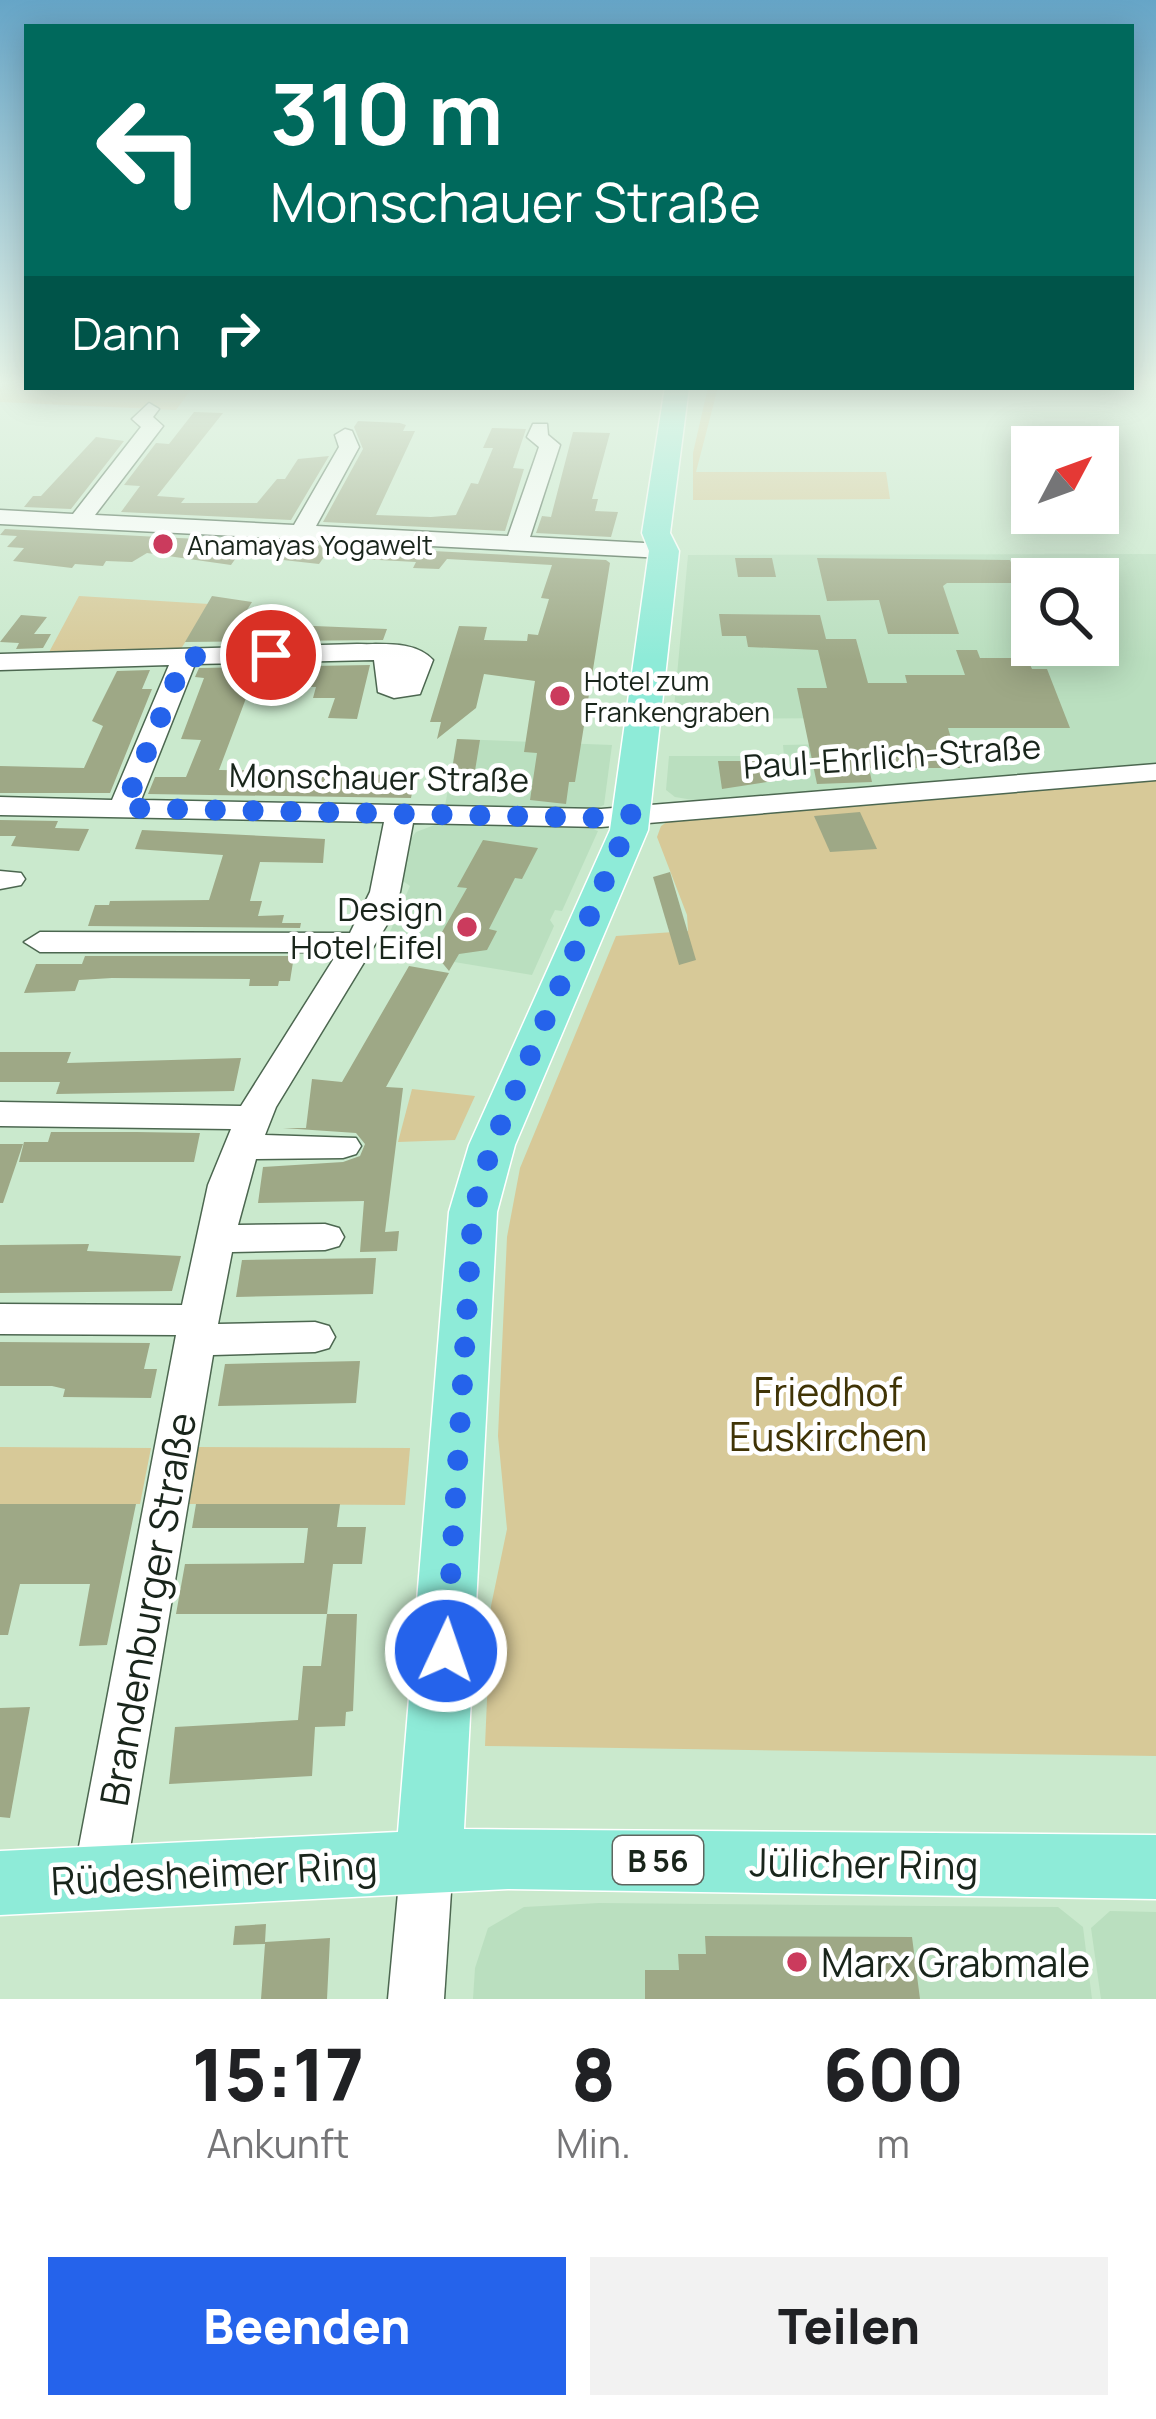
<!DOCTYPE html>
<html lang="de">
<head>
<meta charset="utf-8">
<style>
  body { margin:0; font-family:Manrope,sans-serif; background:#f2f2f2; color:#202124; height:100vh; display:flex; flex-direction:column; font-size:45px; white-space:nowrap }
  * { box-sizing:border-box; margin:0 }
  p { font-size:39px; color:#757577 }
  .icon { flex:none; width:66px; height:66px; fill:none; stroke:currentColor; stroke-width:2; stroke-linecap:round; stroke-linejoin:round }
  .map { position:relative; height:1999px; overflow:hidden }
  .drawer { display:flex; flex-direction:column; background:#fff; flex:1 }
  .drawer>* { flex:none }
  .banner { position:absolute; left:24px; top:24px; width:1110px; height:366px; border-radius:0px; box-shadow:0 6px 30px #0003; background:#00695c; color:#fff; overflow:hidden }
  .needle { width:78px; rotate:49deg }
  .controls { position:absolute; left:1011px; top:426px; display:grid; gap:24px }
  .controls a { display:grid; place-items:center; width:108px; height:108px; border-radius:0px; background:#fff; box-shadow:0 6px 30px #0003; font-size:60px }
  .pin { position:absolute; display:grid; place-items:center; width:102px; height:102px; color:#fff; margin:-51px; border:6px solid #fff; border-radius:50%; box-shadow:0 3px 12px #0007 }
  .me { position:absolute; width:132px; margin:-66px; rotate:3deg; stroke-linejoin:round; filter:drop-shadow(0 0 9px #0008) }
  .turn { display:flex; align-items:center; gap:42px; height:252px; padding:0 48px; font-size:54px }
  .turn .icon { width:156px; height:156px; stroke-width:2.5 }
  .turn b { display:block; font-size:84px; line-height:102px }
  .then { display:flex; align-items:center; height:114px; padding:0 48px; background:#0003; gap:24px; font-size:45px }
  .eta { display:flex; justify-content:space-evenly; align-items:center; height:204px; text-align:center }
  .eta b { font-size:72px; font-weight:800; line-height:84px }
  .button { display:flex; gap:24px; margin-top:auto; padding:24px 48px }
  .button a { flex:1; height:138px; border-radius:0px; background:#2563eb; color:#fff; font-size:48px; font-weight:800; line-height:138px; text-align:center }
  .button a+a { background:#f2f2f2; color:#202124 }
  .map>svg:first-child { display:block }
  .built { fill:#badfbf; fill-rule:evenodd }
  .green { fill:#d7c998 }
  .building { fill:#9ea886 }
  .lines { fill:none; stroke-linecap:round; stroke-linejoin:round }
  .minor-casing { stroke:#4c6750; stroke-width:3 }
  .major-casing { stroke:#fff; stroke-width:3 }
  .minor { fill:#fff; fill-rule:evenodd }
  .major { fill:#8eebd8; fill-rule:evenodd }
  .route { stroke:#2563eb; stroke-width:21; stroke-dasharray:0 37.8 }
  .poi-dot { fill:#cb3b5d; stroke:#fff; stroke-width:4.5 }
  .labels { text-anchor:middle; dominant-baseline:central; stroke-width:9; stroke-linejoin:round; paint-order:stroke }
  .far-poi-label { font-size:27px; fill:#19251b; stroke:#fff; text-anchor:start }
  .shield { fill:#fff; stroke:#5e665f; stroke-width:3 }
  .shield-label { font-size:30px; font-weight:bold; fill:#19251b }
  .street-label { font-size:33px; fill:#19251b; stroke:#fff }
  .poi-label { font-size:33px; fill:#19251b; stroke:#fff; text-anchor:end }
  .near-park-label { font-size:39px; fill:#403406; stroke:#fff }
  .near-street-label { font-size:39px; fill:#19251b; stroke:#fff }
  .near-poi-label { font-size:39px; fill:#19251b; stroke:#fff; text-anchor:start }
</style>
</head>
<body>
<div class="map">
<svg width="1156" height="1999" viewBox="0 0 1156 1999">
  <rect width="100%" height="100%" fill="#cae9cd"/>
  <g class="built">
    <path d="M 1156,554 L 1156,766 L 693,800 L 675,797 L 666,790 L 669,756 L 784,756 L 783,745 L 830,744 L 865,718 L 673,719 L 688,555 ZM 1032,579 L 1098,579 L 1098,645 L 1032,645 Z"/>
    <path d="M 457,739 L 612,745 L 604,805 L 594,809 L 445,806 Z"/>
    <path d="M 440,823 L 585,826 L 598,831 L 562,911 L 555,910 L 550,920 L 554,926 L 532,975 L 382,950 L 410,886 L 403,881 L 410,840 L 416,832 Z"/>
    <path d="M 599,1903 L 1058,1907 L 1083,1927 L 1092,1999 L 473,1999 L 475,1968 L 488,1928 L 524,1907 Z"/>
    <path d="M 1110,1911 L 1156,1912 L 1156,1999 L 1101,1999 L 1091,1928 Z"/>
  </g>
  <g class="green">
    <path d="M 8,380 L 27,380 L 27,387 L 193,387 L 176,410 L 0,402 L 0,389 Z"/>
    <path d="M 708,387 L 718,387 L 696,472 L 886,472 L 890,499 L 693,500 L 693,453 Z"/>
    <path d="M 79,596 L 209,604 L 179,652 L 47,656 Z"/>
    <path d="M 1156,780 L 1156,1756 L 485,1746 L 491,1606 L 507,1529 L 498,1436 L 507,1237 L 520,1168 L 616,936 L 688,931 L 687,915 L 657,837 L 661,826 L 676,816 Z"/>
    <path d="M 412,1089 L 475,1096 L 455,1140 L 398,1142 Z"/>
    <path d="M 0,1447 L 151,1448 L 140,1504 L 0,1504 Z"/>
    <path d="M 197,1447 L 410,1448 L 405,1505 L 188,1504 Z"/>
  </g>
  <g class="building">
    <path d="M 194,412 L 223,413 L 157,496 L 185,498 L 181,503 L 257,503 L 277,479 L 285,479 L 298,459 L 329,456 L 291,520 L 121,512 L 140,486 L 124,485 L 156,443 L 169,444 Z"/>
    <path d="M 358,421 L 400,423 L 406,425 L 403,431 L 415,431 L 376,515 L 431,517 L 456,515 L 471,483 L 478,484 L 493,448 L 483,448 L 492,428 L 526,429 L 513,468 L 524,469 L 505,531 L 323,522 L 363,449 L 354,427 Z"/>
    <path d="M 573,432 L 610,433 L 592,499 L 598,499 L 595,511 L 618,512 L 611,537 L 536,533 L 542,516 L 551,517 Z"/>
    <path d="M 96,437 L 124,441 L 71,509 L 24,507 L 33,496 L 41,496 Z"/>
    <path d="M 5,529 L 606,560 L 610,563 L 575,782 L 569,782 L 566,804 L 530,800 L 537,753 L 524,752 L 535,681 L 484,674 L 476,708 L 437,739 L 441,722 L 430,722 L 459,626 L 487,627 L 484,640 L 527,641 L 528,634 L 538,635 L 549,599 L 541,598 L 552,565 L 447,559 L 439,569 L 413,568 L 416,562 L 324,557 L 319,564 L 238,555 L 231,565 L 147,553 L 132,562 L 106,561 L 103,566 L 75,564 L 72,568 L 13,561 L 24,548 L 7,547 L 17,536 L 0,535 Z"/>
    <path d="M 735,558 L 772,558 L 776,577 L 738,577 Z"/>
    <path d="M 817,558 L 1010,560 L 1020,583 L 947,583 L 943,586 L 959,634 L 888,634 L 879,600 L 827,601 Z"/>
    <path d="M 212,596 L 252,602 L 239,623 L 387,629 L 383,640 L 185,642 Z"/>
    <path d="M 719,614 L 820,615 L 826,639 L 856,639 L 868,683 L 907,683 L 905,675 L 965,675 L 956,650 L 977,650 L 980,658 L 1027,658 L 1032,669 L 1047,669 L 1070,728 L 948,728 L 960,768 L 869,768 L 872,782 L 817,784 L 797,688 L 827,688 L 818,650 L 748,647 L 746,636 L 722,636 Z"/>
    <path d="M 21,615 L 47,617 L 34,634 L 51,634 L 43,648 L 16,649 L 19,643 L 0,642 Z"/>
    <path d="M 370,665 L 357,719 L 328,718 L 335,698 L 313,698 L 316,687 L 251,685 L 219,770 L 351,772 L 415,778 L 411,798 L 148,794 L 155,777 L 186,777 L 201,740 L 181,739 L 204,678 L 195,677 L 199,668 Z"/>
    <path d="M 150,670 L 142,689 L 152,689 L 110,793 L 0,793 L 0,766 L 84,768 L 103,726 L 92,721 L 117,671 Z"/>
    <path d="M 457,739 L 480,740 L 474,777 L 451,776 Z"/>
    <path d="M 718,761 L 777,761 L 780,780 L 722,789 Z"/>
    <path d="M 860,812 L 877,849 L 830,852 L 814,816 Z"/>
    <path d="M 0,820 L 58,821 L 55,828 L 89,829 L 79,851 L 11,846 L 16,836 L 0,836 Z"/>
    <path d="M 142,830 L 325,839 L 323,863 L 260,862 L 250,901 L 262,901 L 258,916 L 284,915 L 282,923 L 301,923 L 300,928 L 88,926 L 95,905 L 109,905 L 110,901 L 209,900 L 223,855 L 135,849 Z"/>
    <path d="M 483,840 L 538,848 L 522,879 L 515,878 L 489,929 L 497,931 L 487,950 L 459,954 L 449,971 L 426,943 L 438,939 L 467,888 L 457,887 Z"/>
    <path d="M 670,872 L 696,960 L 679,965 L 653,877 Z"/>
    <path d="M 85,956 L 294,956 L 290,981 L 279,981 L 278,986 L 249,986 L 250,979 L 112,978 L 79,980 L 75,991 L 24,993 L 36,964 L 82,964 Z"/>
    <path d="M 409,966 L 449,973 L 386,1087 L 403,1088 L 385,1232 L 399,1231 L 397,1251 L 360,1252 L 364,1201 L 258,1203 L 263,1167 L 343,1162 L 360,1156 L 365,1144 L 356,1133 L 283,1128 L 306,1128 L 312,1079 L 342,1082 Z"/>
    <path d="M 0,1052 L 71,1052 L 67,1063 L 241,1058 L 234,1091 L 56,1094 L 60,1082 L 0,1082 Z"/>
    <path d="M 51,1132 L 137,1132 L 200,1133 L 194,1162 L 19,1162 L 24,1142 L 48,1142 Z"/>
    <path d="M 0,1144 L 23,1144 L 3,1203 L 0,1203 Z"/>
    <path d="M 89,1244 L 87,1251 L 181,1256 L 172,1291 L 0,1293 L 0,1245 Z"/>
    <path d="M 376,1258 L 373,1294 L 236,1297 L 242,1260 Z"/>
    <path d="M 0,1342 L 150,1343 L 144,1369 L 157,1369 L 151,1398 L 63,1397 L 65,1389 L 52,1386 L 0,1386 Z"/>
    <path d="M 360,1361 L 356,1403 L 218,1406 L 225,1364 Z"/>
    <path d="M 0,1504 L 136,1504 L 107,1645 L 79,1646 L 90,1584 L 20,1584 L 8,1635 L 0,1635 Z"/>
    <path d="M 196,1504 L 340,1504 L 337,1527 L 366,1527 L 362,1564 L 333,1564 L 327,1614 L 176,1614 L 185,1564 L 304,1563 L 308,1528 L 192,1528 Z"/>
    <path d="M 327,1614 L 357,1614 L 353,1711 L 346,1712 L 345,1726 L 315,1727 L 312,1776 L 169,1784 L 175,1727 L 298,1720 L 303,1666 L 321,1666 Z"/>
    <path d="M 30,1707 L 10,1818 L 0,1817 L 0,1708 Z"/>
    <path d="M 266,1924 L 265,1942 L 330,1938 L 327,1999 L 261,1999 L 265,1944 L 233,1945 L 235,1926 Z"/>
    <path d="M 705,1936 L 912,1937 L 920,1999 L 645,1999 L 645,1970 L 679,1970 L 678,1954 L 706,1954 Z"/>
  </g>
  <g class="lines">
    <g class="minor-casing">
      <g id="minor">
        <path d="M 149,403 L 159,409 L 153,417 L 163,426 L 95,515 L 294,525 L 339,447 L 335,435 L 345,429 L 352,431 L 359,447 L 316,526 L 508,536 L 539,447 L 527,437 L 533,424 L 547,424 L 548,435 L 560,445 L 530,537 L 664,544 L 676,551 L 664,558 L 0,524 L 0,510 L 73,514 L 141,427 L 132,419 Z"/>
        <path d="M 357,644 C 383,645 414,640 433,660 L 420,694 L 394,698 L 378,692 L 374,660 L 195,664 L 141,800 L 601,809 L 1156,764 L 1156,780 L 601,827 L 413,823 L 400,892 L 388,923 L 276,1107 L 265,1135 L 356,1138 L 361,1146 L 356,1154 L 343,1158 L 256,1159 L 238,1225 L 325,1224 L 339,1228 L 344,1237 L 339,1246 L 325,1250 L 232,1252 L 218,1324 L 315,1322 L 329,1326 L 335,1337 L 329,1348 L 315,1352 L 213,1355 L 125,1878 L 118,1896 L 99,1903 L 80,1896 L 73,1878 L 176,1335 L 0,1334 L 0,1304 L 182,1305 L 208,1185 L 231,1129 L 0,1126 L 0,1102 L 241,1106 L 338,952 L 40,952 L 24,942 L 40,932 L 350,933 L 370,892 L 384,822 L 0,815 L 0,797 L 112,800 L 169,665 L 0,670 L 0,654 Z"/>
        <path d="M 0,871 L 21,873 L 25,879 L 21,885 L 0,889 Z"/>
        <path d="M 427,1836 L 445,1844 L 453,1861 L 444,1999 L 388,1999 L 401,1861 L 409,1844 Z"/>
      </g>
    </g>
    <g class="major-casing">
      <path id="major" d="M 665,387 L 689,387 L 670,533 L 679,551 L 648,830 L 515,1145 L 497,1212 L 464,1829 L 1156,1835 L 1156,1899 L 508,1889 L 0,1915 L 0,1851 L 398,1832 L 449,1212 L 469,1145 L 610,830 L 649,551 L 642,533 Z"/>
    </g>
    <use href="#minor" class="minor"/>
    <use href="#major" class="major"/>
  </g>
  <linearGradient id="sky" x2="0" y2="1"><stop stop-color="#66a5c7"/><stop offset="0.58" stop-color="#e7f5e8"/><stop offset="1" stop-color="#e7f5e8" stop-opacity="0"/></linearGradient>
  <rect width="1156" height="660" fill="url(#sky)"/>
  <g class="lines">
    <path class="route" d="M 271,655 L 185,657 L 124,808 L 601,818 L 633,814 L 492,1145 L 473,1212 L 446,1651"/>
  </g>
  <g class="poi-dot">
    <circle cx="163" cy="544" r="12"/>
    <circle cx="560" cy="696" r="12"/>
    <circle cx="467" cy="927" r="12"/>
    <circle cx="797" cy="1962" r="12"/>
  </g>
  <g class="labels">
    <g class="far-poi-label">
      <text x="187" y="544">Anamayas Yogawelt</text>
      <text x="584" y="680">Hotel zum<tspan x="584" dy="31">Frankengraben</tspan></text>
    </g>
    <rect class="shield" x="613" y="1836" width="90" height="48" rx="9"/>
    <g class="shield-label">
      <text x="658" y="1860">B 56</text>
    </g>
    <g class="street-label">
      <text transform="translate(892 756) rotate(-4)">Paul-Ehrlich-Straße</text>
      <text transform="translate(379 777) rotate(1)">Monschauer Straße</text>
    </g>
    <g class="poi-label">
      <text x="443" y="908">Design<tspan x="443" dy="38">Hotel Eifel</tspan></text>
    </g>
    <g class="near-park-label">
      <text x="828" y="1391">Friedhof<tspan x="828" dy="45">Euskirchen</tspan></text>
    </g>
    <g class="near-street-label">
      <text transform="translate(147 1609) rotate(-80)">Brandenburger Straße</text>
      <text transform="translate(864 1863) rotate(1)">Jülicher Ring</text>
      <text transform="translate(214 1872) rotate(-3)">Rüdesheimer Ring</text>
    </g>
    <g class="near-poi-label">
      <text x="821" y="1962">Marx Grabmale</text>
    </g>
  </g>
</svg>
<div class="controls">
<a><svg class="needle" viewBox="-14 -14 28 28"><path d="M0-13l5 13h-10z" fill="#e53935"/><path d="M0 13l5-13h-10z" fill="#757577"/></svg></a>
<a><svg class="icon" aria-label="search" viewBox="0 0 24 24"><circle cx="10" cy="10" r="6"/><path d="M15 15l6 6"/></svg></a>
</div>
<div class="pin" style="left:271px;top:655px;background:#d93025"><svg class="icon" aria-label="arrive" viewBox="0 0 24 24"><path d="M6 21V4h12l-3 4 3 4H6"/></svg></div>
<svg class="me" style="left:446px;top:1651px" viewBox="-20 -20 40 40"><circle r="17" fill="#2563eb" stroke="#fff" stroke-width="3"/><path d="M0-11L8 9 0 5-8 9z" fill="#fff"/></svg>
<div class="banner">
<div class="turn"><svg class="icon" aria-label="left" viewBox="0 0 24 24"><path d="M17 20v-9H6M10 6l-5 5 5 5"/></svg><div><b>310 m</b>Monschauer Straße</div></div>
<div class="then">Dann<svg class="icon" aria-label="right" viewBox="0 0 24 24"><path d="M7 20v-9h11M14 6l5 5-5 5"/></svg></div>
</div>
</div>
<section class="drawer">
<div class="eta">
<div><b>15:17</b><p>Ankunft</p></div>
<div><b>8</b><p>Min.</p></div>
<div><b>600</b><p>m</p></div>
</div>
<div class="button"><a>Beenden</a><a>Teilen</a></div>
</section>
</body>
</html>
